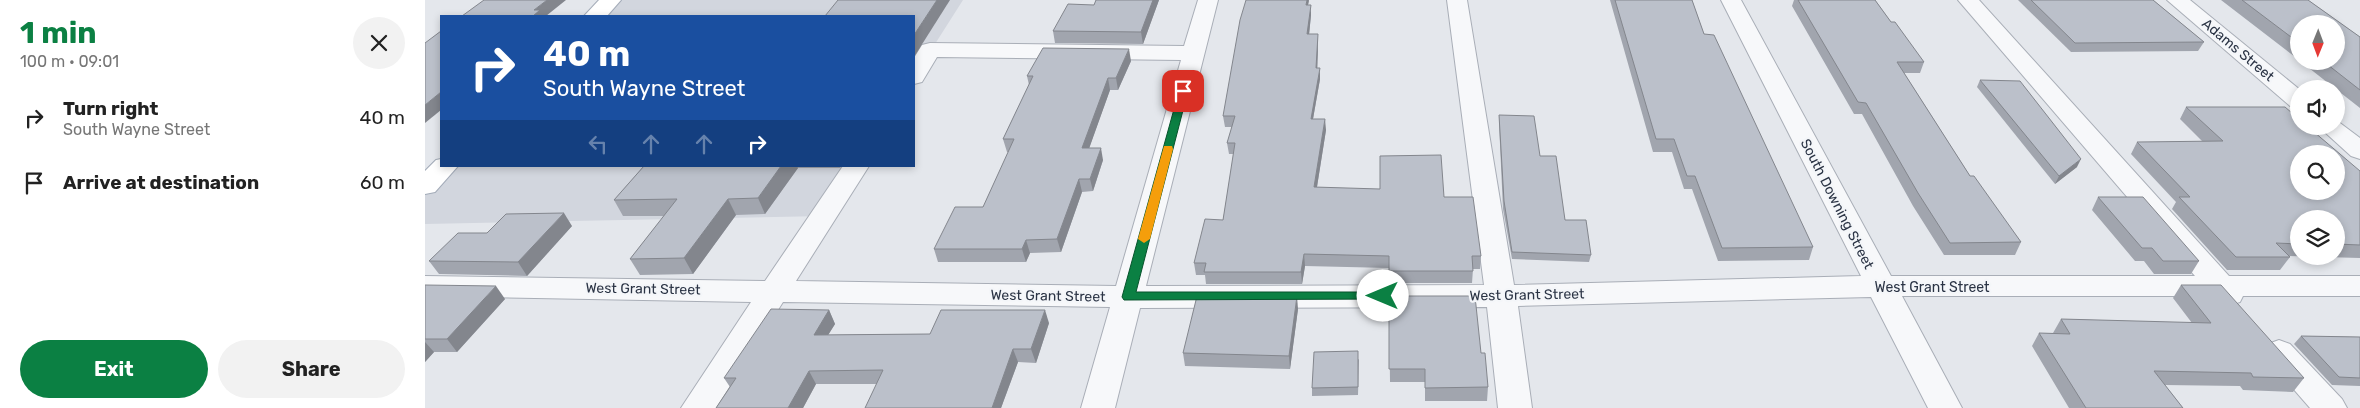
<!DOCTYPE html>
<html lang="en">
<head>
<meta charset="utf-8">
<style>
  body { margin:0; font-family:Rubik,sans-serif; background:#f2f2f2; color:#222; height:100vh; display:flex; flex-direction:column; font-size:19px; white-space:nowrap }
  * { box-sizing:border-box; margin:0 }
  p { font-size:16px; color:#767676 }
  .icon { flex:none; width:28px; height:28px; fill:none; stroke:currentColor; stroke-width:2; stroke-linecap:round; stroke-linejoin:round }
  .map { position:relative; flex:1; overflow:hidden }
  .sheet { display:flex; flex-direction:column; background:#fff; width:425px }
  .sheet>* { flex:none }
  .banner { position:absolute; left:15px; top:15px; width:475px; height:152px; border-radius:0px; box-shadow:0 2px 8px #0003; background:#1a4fa0; color:#fff; overflow:hidden }
  .needle { width:32px; rotate:181deg }
  .fabs { position:absolute; left:1865px; top:15px; display:grid; gap:10px }
  .fabs a { display:grid; place-items:center; width:55px; height:55px; border-radius:50%; background:#fff; box-shadow:0 2px 8px #0003; font-size:25px }
  .pin { position:absolute; display:grid; place-items:center; width:42px; height:42px; color:#fff; margin:-21px; border-radius:10px; box-shadow:0 2px 8px #0006 }
  .me { position:absolute; width:55px; margin:-28px; rotate:270deg; stroke-linejoin:round; filter:drop-shadow(0 0 4px #0008) }
  .turn { display:flex; align-items:center; gap:18px; height:105px; padding:0 20px; font-size:22px }
  .turn .icon { width:65px; height:65px; stroke-width:2.5 }
  .turn b { display:block; font-size:35px; line-height:42px }
  .lanes { display:flex; align-items:center; height:48px; padding:0 20px; background:#0003; justify-content:center; gap:25px; direction:ltr }
  .lanes .off { opacity:.35 }
  .round { display:grid; place-items:center; flex:none; width:52px; height:52px; border-radius:26px; background:#f2f2f2 }
  .summary { display:flex; align-items:center; justify-content:space-between; height:85px; padding:0 20px }
  h1 { font-size:30px; font-weight:700; line-height:38px; color:#0b8043 }
  .primary-button { display:flex; gap:10px; margin-top:auto; padding:10px 20px }
  .primary-button a { flex:1; height:58px; border-radius:30px; background:#0b8043; color:#fff; font-size:20px; font-weight:700; line-height:58px; text-align:center }
  .primary-button a+a { background:#f2f2f2; color:#222 }
  ul { padding:0; list-style:none }
  li { display:flex; align-items:center; gap:15px; height:65px; padding:0 20px }
  li div { flex:1 }
  li b { display:block; font-size:19px }
  li em { font-style:normal }
  main { display:flex; flex:1; min-height:0 }
  .map>svg:first-child { display:block }
  .built { fill:#d2d6de }
  .lines { fill:none; stroke-linecap:round; stroke-linejoin:round }
  .minor-casing { stroke:#a9aeb7; stroke-width:2 }
  .major-casing { stroke:#a3abb8; stroke-width:2 }
  .minor { fill:#f7f8fa; fill-rule:evenodd }
  .major { fill:#fff; fill-rule:evenodd }
  .wall { fill:#a1a5ae; fill-rule:evenodd }
  .shaded-wall { fill:#83868d }
  .building { fill:#bbc0ca; stroke:#83868d; fill-rule:evenodd }
  .route { fill:#0b8043; stroke:#07532c }
  .slow { fill:#f59e0b }
  .labels { text-anchor:middle; dominant-baseline:central; stroke-width:4.5; stroke-linejoin:round; paint-order:stroke }
  .street-label { font-size:14px; fill:#2b3445; stroke:#f4f6f9 }
</style>
</head>
<body>
<main>
<section class="sheet">
<div class="summary"><div><h1>1 min</h1><p>100 m · 09:01</p></div><a class="round"><svg class="icon" aria-label="close" viewBox="0 0 24 24"><path d="M6 6l12 12M18 6L6 18"/></svg></a></div>
<ul>
<li><svg class="icon" aria-label="right" viewBox="0 0 24 24"><path d="M7 20v-9h11M14 6l5 5-5 5"/></svg><div><b>Turn right</b><p>South Wayne Street</p></div><em>40 m</em></li>
<li><svg class="icon" aria-label="arrive" viewBox="0 0 24 24"><path d="M6 21V4h12l-3 4 3 4H6"/></svg><div><b>Arrive at destination</b></div><em>60 m</em></li>
</ul>
<div class="primary-button"><a>Exit</a><a>Share</a></div>
</section>
<div class="map">
<svg width="1935" height="408" viewBox="0 0 1935 408">
  <rect width="100%" height="100%" fill="#e4e7ec"/>
  <g class="built">
    <path d="M 186,0 L 538,0 L 489,77 L 489,16 L 170,16 Z"/>
    <path d="M 20,166 L 431,166 L 399,216 L 0,224 L 0,186 Z"/>
  </g>
  <g class="lines">
    <g class="minor-casing">
      <g id="minor">
        <path d="M 773,0 L 793,0 L 721,286 L 1059,285 L 1022,0 L 1042,0 L 1089,285 L 1436,276 L 1296,0 L 1316,0 L 1466,276 L 1770,276 L 1533,0 L 1554,0 L 1804,276 L 1935,276 L 1935,296 L 1818,296 L 1815,302 C 1803,306 1796,306 1788,296 L 1477,296 L 1537,408 L 1503,408 L 1446,297 L 1093,306 L 1107,408 L 1073,408 L 1062,307 L 715,308 L 690,408 L 656,408 L 685,307 L 358,302 L 291,408 L 256,408 L 326,302 L 0,296 L 0,276 L 340,281 L 418,166 L 444,166 L 371,281 L 691,286 L 756,60 L 512,57 L 497,82 L 489,84 L 489,58 L 497,45 L 505,43 L 759,46 Z"/>
        <path d="M 1742,0 L 1765,0 L 1874,89 L 1874,108 L 1865,106 Z"/>
        <path d="M 1911,120 L 1935,138 L 1935,159 L 1926,156 L 1893,126 L 1911,126 Z"/>
        <path d="M 1854,340 L 1865,344 L 1917,399 L 1922,408 L 1885,408 L 1843,360 L 1838,352 L 1843,344 Z"/>
      </g>
    </g>
    <g class="major-casing">
      <g id="major">
        <path d="M 174,0 L 196,0 L 182,16 L 159,16 Z"/>
        <path d="M 16,159 L 16,166 L 33,166 L 10,192 L 0,194 L 0,171 L 11,160 Z"/>
      </g>
    </g>
    <use href="#minor" class="minor"/>
    <use href="#major" class="major"/>
  </g>
  <g class="wall">
    <path d="M 671,0 L 734,0 L 718,44 L 630,43 L 628,31 L 669,5 Z"/>
    <path d="M 884,0 L 883,5 L 886,15 L 884,34 L 893,45 L 892,68 L 895,79 L 888,119 L 901,130 L 892,187 L 1019,197 L 1056,256 L 1055,269 L 1048,269 L 1047,283 L 964,283 L 964,268 L 880,266 L 877,284 L 781,284 L 780,275 L 771,275 L 769,263 L 798,220 L 809,154 L 804,154 L 802,143 L 807,127 L 800,127 L 798,116 Z"/>
    <path d="M 1185,0 L 1267,0 L 1279,34 L 1388,247 L 1384,260 L 1293,261 L 1267,189 L 1259,189 L 1247,152 L 1228,152 Z"/>
    <path d="M 1369,0 L 1450,0 L 1466,22 L 1499,62 L 1495,73 L 1479,73 L 1545,176 L 1596,242 L 1590,255 L 1519,255 L 1488,206 L 1437,114 L 1429,114 L 1367,6 Z"/>
    <path d="M 1593,0 L 1728,0 L 1779,42 L 1773,51 L 1646,52 Z"/>
    <path d="M 1796,0 L 1883,0 L 1935,37 L 1935,108 L 1875,61 L 1911,61 L 1874,24 L 1874,60 Z"/>
    <path d="M 706,61 L 693,90 L 685,90 L 664,148 L 678,160 L 668,191 L 657,192 L 636,252 L 605,253 L 601,262 L 513,262 L 509,249 L 558,207 L 584,152 L 582,152 L 578,139 L 604,85 L 602,76 Z"/>
    <path d="M 1555,80 L 1652,167 L 1630,184 L 1552,87 Z"/>
    <path d="M 1761,107 L 1935,171 L 1935,258 L 1864,256 L 1865,257 L 1855,270 L 1802,270 L 1747,209 L 1751,202 L 1706,154 L 1712,142 L 1778,142 L 1755,119 ZM 1874,219 L 1911,219 L 1911,256 L 1874,256 Z"/>
    <path d="M 1074,115 L 1115,156 L 1140,220 L 1166,255 L 1164,262 L 1087,259 L 1078,209 L 1074,123 Z"/>
    <path d="M 219,166 L 417,166 L 415,168 L 373,168 L 340,214 L 311,215 L 268,274 L 215,275 L 205,259 L 239,216 L 198,216 L 189,200 Z"/>
    <path d="M 1673,197 L 1774,261 L 1766,274 L 1729,274 L 1719,261 L 1710,261 L 1667,210 Z"/>
    <path d="M 147,226 L 102,276 L 14,274 L 4,261 L 62,233 Z"/>
    <path d="M 0,285 L 80,299 L 32,352 L 9,352 L 0,362 Z"/>
    <path d="M 1756,285 L 1879,378 L 1868,392 L 1818,390 L 1815,386 L 1740,385 L 1758,408 L 1644,408 L 1607,346 L 1614,333 L 1628,333 L 1636,319 L 1767,323 L 1748,298 Z"/>
    <path d="M 964,296 L 1056,353 L 1063,387 L 1062,401 L 1000,401 L 1000,382 L 965,382 Z"/>
    <path d="M 873,309 L 865,369 L 760,366 L 758,353 Z"/>
    <path d="M 404,310 L 410,324 L 403,335 L 505,334 L 624,323 L 611,363 L 593,362 L 576,408 L 440,408 L 452,384 L 391,384 L 378,408 L 291,408 L 305,387 L 299,378 Z"/>
    <path d="M 1876,336 L 1935,337 L 1935,386 L 1907,385 L 1869,344 Z"/>
    <path d="M 934,359 L 933,395 L 887,396 L 887,388 Z"/>
  </g>
  <g class="shaded-wall">
    <path d="M 122,0 L 141,0 L 121,16 L 108,16 L 109,10 Z"/>
    <path d="M 512,0 L 525,0 L 489,57 L 489,35 Z"/>
    <path d="M 728,0 L 734,0 L 718,44 L 716,32 Z"/>
    <path d="M 882,0 L 884,0 L 881,15 L 881,5 Z"/>
    <path d="M 886,5 L 886,15 L 883,45 L 882,34 Z"/>
    <path d="M 893,34 L 893,45 L 892,79 L 891,68 Z"/>
    <path d="M 704,49 L 706,61 L 693,90 L 691,78 Z"/>
    <path d="M 895,68 L 895,79 L 886,130 L 886,119 Z"/>
    <path d="M 683,78 L 685,90 L 660,160 L 657,148 Z"/>
    <path d="M 16,92 L 16,110 L 0,123 L 0,105 Z"/>
    <path d="M 900,119 L 901,130 L 890,199 L 889,187 Z"/>
    <path d="M 676,148 L 678,160 L 668,191 L 665,179 Z"/>
    <path d="M 1656,159 L 1652,167 L 1630,184 L 1634,176 Z"/>
    <path d="M 356,166 L 372,166 L 373,168 L 340,214 L 333,198 Z"/>
    <path d="M 654,179 L 657,192 L 636,252 L 632,239 Z"/>
    <path d="M 303,199 L 311,215 L 268,274 L 259,258 Z"/>
    <path d="M 139,213 L 147,226 L 102,276 L 93,262 Z"/>
    <path d="M 601,240 L 605,253 L 601,262 L 597,249 Z"/>
    <path d="M 879,254 L 880,266 L 877,284 L 876,272 Z"/>
    <path d="M 71,286 L 80,299 L 32,352 L 22,339 Z"/>
    <path d="M 872,296 L 873,309 L 865,369 L 864,356 Z"/>
    <path d="M 404,310 L 410,324 L 395,348 L 389,335 Z"/>
    <path d="M 620,310 L 624,323 L 611,363 L 606,349 Z"/>
    <path d="M 0,342 L 9,352 L 0,362 Z"/>
    <path d="M 588,349 L 593,362 L 576,408 L 567,408 Z"/>
    <path d="M 384,371 L 391,384 L 378,408 L 363,408 Z"/>
  </g>
  <g class="building">
    <path d="M 59,0 L 122,0 L 109,10 L 115,10 L 108,16 L 37,16 Z"/>
    <path d="M 413,0 L 512,0 L 489,35 L 489,16 L 400,16 Z"/>
    <path d="M 671,0 L 728,0 L 716,32 L 628,31 L 643,4 L 669,5 Z"/>
    <path d="M 821,0 L 882,0 L 881,5 L 886,5 L 882,34 L 893,34 L 891,68 L 895,68 L 886,119 L 900,119 L 889,187 L 955,189 L 955,156 L 1016,155 L 1019,197 L 1048,197 L 1056,256 L 1047,256 L 1048,271 L 964,271 L 964,256 L 879,254 L 876,272 L 779,272 L 781,263 L 769,263 L 780,219 L 798,220 L 810,143 L 802,143 L 810,116 L 798,116 L 815,20 Z"/>
    <path d="M 1190,0 L 1267,0 L 1279,34 L 1289,35 L 1388,247 L 1297,248 L 1270,176 L 1262,176 L 1249,139 L 1231,139 Z"/>
    <path d="M 1373,0 L 1450,0 L 1466,22 L 1470,22 L 1499,62 L 1472,62 L 1545,176 L 1549,176 L 1596,242 L 1525,243 L 1493,193 L 1441,103 L 1433,102 Z"/>
    <path d="M 1606,0 L 1728,0 L 1779,42 L 1650,43 Z"/>
    <path d="M 1817,0 L 1883,0 L 1935,37 L 1935,90 L 1898,61 L 1911,61 L 1911,24 L 1874,24 L 1874,43 Z"/>
    <path d="M 16,31 L 16,92 L 0,105 L 0,43 Z"/>
    <path d="M 618,48 L 704,49 L 691,78 L 683,78 L 657,148 L 676,148 L 665,179 L 654,179 L 632,239 L 601,240 L 597,249 L 509,249 L 530,207 L 558,207 L 589,139 L 578,139 L 608,76 L 602,76 Z"/>
    <path d="M 1555,80 L 1595,81 L 1656,159 L 1634,176 Z"/>
    <path d="M 1761,107 L 1860,107 L 1874,119 L 1874,126 L 1882,126 L 1935,171 L 1935,245 L 1911,244 L 1911,219 L 1874,219 L 1874,244 L 1851,243 L 1865,257 L 1811,257 L 1754,197 L 1765,197 L 1712,142 L 1798,141 ZM 1874,154 L 1911,154 L 1911,191 L 1874,191 Z"/>
    <path d="M 1074,115 L 1109,116 L 1115,156 L 1131,156 L 1140,220 L 1161,220 L 1166,255 L 1087,252 L 1079,201 Z"/>
    <path d="M 219,166 L 356,166 L 333,198 L 303,199 L 259,258 L 205,259 L 252,199 L 189,200 Z"/>
    <path d="M 1673,197 L 1718,197 L 1774,261 L 1738,261 L 1727,248 L 1717,248 Z"/>
    <path d="M 139,213 L 93,262 L 4,261 L 33,233 L 62,233 L 81,214 Z"/>
    <path d="M 0,285 L 71,286 L 22,339 L 0,339 Z"/>
    <path d="M 1756,285 L 1796,285 L 1879,378 L 1828,377 L 1826,373 L 1729,371 L 1758,408 L 1661,408 L 1614,333 L 1645,334 L 1636,319 L 1786,323 Z"/>
    <path d="M 772,296 L 872,296 L 864,356 L 758,353 Z"/>
    <path d="M 964,296 L 1050,296 L 1056,353 L 1060,353 L 1063,387 L 1000,388 L 1000,369 L 964,369 Z"/>
    <path d="M 346,309 L 404,310 L 389,335 L 505,334 L 516,310 L 620,310 L 606,349 L 588,349 L 567,408 L 440,408 L 458,370 L 384,371 L 363,408 L 291,408 L 311,378 L 299,378 Z"/>
    <path d="M 1876,336 L 1935,337 L 1935,378 L 1914,377 Z"/>
    <path d="M 933,351 L 933,387 L 887,388 L 889,352 Z"/>
  </g>
  <path class="route" d="M 758,88 L 763,91 L 711,292 L 958,292 L 965,296 L 963,299 L 699,300 L 697,297 L 754,91 Z"/>
  <path class="slow" d="M 739,146 L 747,146 L 748,149 L 725,239 L 719,243 L 713,239 Z"/>
  <g class="labels">
    <g class="street-label">
      <text transform="translate(1813 50) rotate(40)">Adams Street</text>
      <text transform="translate(1412 204) rotate(63)">South Downing Street</text>
      <text x="1507" y="287">West Grant Street</text>
      <text transform="translate(218 289) rotate(1)">West Grant Street</text>
      <text transform="translate(1102 295) rotate(-1)">West Grant Street</text>
      <text transform="translate(623 296) rotate(1)">West Grant Street</text>
    </g>
  </g>
</svg>
<div class="fabs">
<a><svg class="needle" viewBox="-14 -14 28 28"><path d="M0-13l5 13h-10z" fill="#e53935"/><path d="M0 13l5-13h-10z" fill="#767676"/></svg></a>
<a><svg class="icon" aria-label="sound" viewBox="0 0 24 24"><path d="M4 9h4l5-4v14l-5-4H4zM17 9q2 3 0 6"/></svg></a>
<a><svg class="icon" aria-label="search" viewBox="0 0 24 24"><circle cx="10" cy="10" r="6"/><path d="M15 15l6 6"/></svg></a>
<a><svg class="icon" aria-label="layers" viewBox="0 0 24 24"><path d="M12 4l9 5-9 5-9-5zM3 14l9 5 9-5"/></svg></a>
</div>
<div class="pin" style="left:758px;top:91px;background:#d93025"><svg class="icon" aria-label="arrive" viewBox="0 0 24 24"><path d="M6 21V4h12l-3 4 3 4H6"/></svg></div>
<svg class="me" style="left:958px;top:296px" viewBox="-20 -20 40 40"><circle r="19" fill="#fff"/><path d="M0-13L10 11 0 6-10 11z" fill="#0b8043"/></svg>
<div class="banner">
<div class="turn"><svg class="icon" aria-label="right" viewBox="0 0 24 24"><path d="M7 20v-9h11M14 6l5 5-5 5"/></svg><div><b>40 m</b>South Wayne Street</div></div>
<div class="lanes"><svg class="icon off" aria-label="left" viewBox="0 0 24 24"><path d="M17 20v-9H6M10 6l-5 5 5 5"/></svg><svg class="icon off" aria-label="ahead" viewBox="0 0 24 24"><path d="M12 20V5M6 11l6-6 6 6"/></svg><svg class="icon off" aria-label="ahead" viewBox="0 0 24 24"><path d="M12 20V5M6 11l6-6 6 6"/></svg><svg class="icon" aria-label="right" viewBox="0 0 24 24"><path d="M7 20v-9h11M14 6l5 5-5 5"/></svg></div>
</div>
</div>
</main>
</body>
</html>
